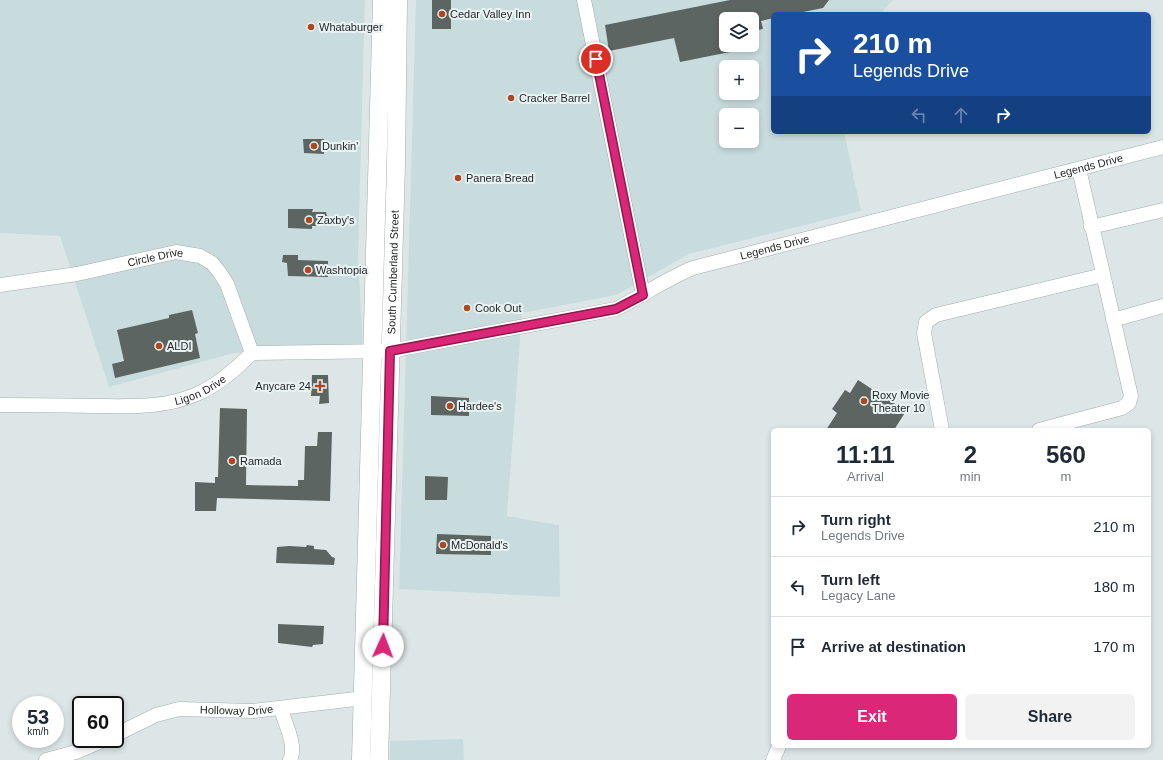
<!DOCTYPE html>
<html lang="en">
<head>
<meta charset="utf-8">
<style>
  body { margin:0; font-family:Helvetica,sans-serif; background:#f2f2f3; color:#1f2937; height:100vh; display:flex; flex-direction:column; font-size:15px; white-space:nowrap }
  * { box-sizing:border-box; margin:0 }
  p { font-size:13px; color:#747a83 }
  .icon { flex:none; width:22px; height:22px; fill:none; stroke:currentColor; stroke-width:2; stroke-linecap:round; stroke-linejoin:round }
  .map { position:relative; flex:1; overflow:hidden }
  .panel { position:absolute; left:771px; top:428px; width:380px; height:320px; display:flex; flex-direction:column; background:#fff; border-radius:6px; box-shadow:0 2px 6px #0003 }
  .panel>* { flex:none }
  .banner { position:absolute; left:771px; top:12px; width:380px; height:122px; border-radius:6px; box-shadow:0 2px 6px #0003; background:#1a4fa0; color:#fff; overflow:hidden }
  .buttons { position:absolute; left:719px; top:12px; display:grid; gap:8px }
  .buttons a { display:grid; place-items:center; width:40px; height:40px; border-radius:6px; background:#fff; box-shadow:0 2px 6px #0003; font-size:20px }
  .speed { position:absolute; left:12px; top:696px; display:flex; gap:8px; font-size:20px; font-weight:700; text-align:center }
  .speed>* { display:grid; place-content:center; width:52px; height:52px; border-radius:50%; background:#fff; box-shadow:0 2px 6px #0003; line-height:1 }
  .speed small { font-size:10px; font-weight:400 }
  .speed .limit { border:2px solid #111; border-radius:6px; background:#fff; color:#111 }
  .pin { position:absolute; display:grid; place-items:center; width:34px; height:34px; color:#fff; margin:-17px; border:2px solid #fff; border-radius:50%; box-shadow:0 1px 4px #0007 }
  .me { position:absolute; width:44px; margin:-22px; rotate:2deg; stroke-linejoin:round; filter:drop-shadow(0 0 3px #0008) }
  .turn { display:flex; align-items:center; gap:14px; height:84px; padding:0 16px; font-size:18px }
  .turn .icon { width:52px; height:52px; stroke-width:2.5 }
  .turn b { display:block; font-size:28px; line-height:34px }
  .lanes { display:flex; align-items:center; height:38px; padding:0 16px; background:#0003; justify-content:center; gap:20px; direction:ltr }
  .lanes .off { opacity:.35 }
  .eta { display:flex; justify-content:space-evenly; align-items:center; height:68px; text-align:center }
  .eta b { font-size:24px; font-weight:800; line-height:28px }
  .action { display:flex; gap:8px; margin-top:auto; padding:8px 16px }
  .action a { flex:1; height:46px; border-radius:6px; background:#db2777; color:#fff; font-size:16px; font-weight:800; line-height:46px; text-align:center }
  .action a+a { background:#f2f2f3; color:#1f2937 }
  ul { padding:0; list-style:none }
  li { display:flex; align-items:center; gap:12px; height:60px; padding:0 16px; border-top:1px solid #e0e1e3 }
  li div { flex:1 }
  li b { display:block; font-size:15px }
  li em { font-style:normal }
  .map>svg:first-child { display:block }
  .built { fill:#c9dcdd; fill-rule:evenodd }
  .building { fill:#5d6562 }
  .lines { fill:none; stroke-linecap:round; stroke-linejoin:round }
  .minor-casing { stroke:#a3acad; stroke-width:15 }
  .major-casing { stroke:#a3acad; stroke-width:19 }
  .minor { stroke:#fff; stroke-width:14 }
  .major { stroke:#fff; stroke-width:18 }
  .route-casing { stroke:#8e194d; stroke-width:10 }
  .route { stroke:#db2777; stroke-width:7 }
  .poi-dot { fill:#ae4720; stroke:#eaf3f4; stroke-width:1.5 }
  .labels { text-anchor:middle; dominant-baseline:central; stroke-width:4; stroke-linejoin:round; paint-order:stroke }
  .poi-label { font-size:11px; fill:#242728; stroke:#eaf3f4; text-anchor:start }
  .street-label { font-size:11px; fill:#242728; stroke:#eaf3f4 }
</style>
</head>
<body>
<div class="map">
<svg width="1163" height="760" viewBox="0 0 1163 760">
  <rect width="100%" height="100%" fill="#dde6e7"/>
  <g class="built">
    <path d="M 0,0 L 365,0 L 358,256 L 363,347 L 234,353 L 109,387 L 60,236 L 0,233 Z"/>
    <path d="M 416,0 L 893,0 L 880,14 L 773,14 L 773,132 L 844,132 L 861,211 L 689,254 L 616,295 L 522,313 L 507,516 L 559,525 L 560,597 L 399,589 ZM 726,19 L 752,19 L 752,45 L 726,45 ZM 726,67 L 752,67 L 752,93 L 726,93 ZM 726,115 L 752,115 L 752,141 L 726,141 Z"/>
    <path d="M 463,739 L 464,760 L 390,760 L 390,741 Z"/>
  </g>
  <g class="building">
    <rect x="432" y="0" width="19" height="29"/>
    <path d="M 730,0 L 829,0 L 823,8 L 793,14 L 773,14 L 773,18 L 761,21 L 763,29 L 752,31 L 752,19 L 726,19 L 726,45 L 728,45 L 730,52 L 680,62 L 674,38 L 609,51 L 605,25 Z"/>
    <path d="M 303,139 L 324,139 L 324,154 L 304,153 Z"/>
    <path d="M 288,209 L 313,209 L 312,212 L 326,212 L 327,216 L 330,216 L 329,224 L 325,224 L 326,226 L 312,226 L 312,229 L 288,228 Z"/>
    <path d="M 283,255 L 298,255 L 298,260 L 328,261 L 328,277 L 288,276 L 287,263 L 282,262 Z"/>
    <path d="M 192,310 L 198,333 L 195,334 L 200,358 L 115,378 L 112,364 L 124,361 L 117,330 L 169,318 L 169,315 Z"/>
    <path d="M 312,375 L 328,375 L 329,403 L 319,404 L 320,396 L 311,396 Z"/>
    <path d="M 858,380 L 906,411 L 894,430 L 826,430 L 837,413 L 832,409 L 845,390 L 850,393 Z"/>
    <path d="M 431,396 L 469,398 L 469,416 L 431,415 Z"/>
    <path d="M 220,408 L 247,409 L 246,485 L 298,486 L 298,480 L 304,480 L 305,446 L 317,446 L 318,432 L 332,432 L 330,501 L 217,498 L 216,511 L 195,511 L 195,482 L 215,483 L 215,477 L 218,477 Z"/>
    <path d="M 425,476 L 448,477 L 447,500 L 425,500 Z"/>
    <path d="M 437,534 L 491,536 L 491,555 L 436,554 Z"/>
    <path d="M 307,545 L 314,546 L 314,549 L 326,550 L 332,557 L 335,558 L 334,565 L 276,563 L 277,547 L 289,546 L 306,547 Z"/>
    <path d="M 278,624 L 324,626 L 323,644 L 313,645 L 312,647 L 278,643 Z"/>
  </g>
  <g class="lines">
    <g class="minor-casing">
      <g id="minor">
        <path d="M 584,0 L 643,295"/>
        <path d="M 1091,227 L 1163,210"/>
        <path id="s1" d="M 0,285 L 77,274 L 176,252 L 200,256 L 212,263 L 220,273 L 227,284 L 252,353"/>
        <path d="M 1113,320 L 1163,306"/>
        <path id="s2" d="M 0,405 C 30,405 61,405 91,406 C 126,406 164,409 197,394 C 218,385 236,369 252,353 L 390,351 L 616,309 C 642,296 666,279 693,268 L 1163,147"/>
        <path d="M 942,430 L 924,333 L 926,322 L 936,315 L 1103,275"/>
        <path d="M 1039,430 L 1122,408 L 1129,403 L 1131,396 L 1079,169"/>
        <path d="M 281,709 C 285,724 297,745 290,760"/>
        <path id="s3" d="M 115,735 L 156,715 L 179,709 L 253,711 L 364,698"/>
        <path d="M 46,760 L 76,752 L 106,739"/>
        <path d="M 773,760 L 779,746"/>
      </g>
    </g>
    <g class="major-casing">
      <g id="major">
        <path d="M 361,760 L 382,0"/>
        <path id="s4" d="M 379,760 L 396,164 L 398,0"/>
      </g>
    </g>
    <use href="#minor" class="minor"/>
    <use href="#major" class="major"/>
  </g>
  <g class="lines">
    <g class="route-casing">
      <path id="route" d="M 383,646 L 390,351 L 616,309 L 643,295 L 596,59"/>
    </g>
    <use href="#route" class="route"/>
  </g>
  <g class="poi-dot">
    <circle cx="442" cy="14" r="4"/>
    <circle cx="311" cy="27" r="4"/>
    <circle cx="511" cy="98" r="4"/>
    <circle cx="314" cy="146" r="4"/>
    <circle cx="458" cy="178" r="4"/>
    <circle cx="309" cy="220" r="4"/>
    <circle cx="308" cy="270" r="4"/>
    <circle cx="467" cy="308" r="4"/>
    <circle cx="159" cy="346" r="4"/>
    <path d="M318 380h4v4h4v4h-4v4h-4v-4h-4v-4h4z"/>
    <circle cx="864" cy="401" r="4"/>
    <circle cx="450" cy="406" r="4"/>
    <circle cx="232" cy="461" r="4"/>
    <circle cx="443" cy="545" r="4"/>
  </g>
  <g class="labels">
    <g class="poi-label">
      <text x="450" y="14">Cedar Valley Inn</text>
      <text x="319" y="27">Whataburger</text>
      <text x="519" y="98">Cracker Barrel</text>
      <text x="322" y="146">Dunkin'</text>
      <text x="466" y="178">Panera Bread</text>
      <text x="317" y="220">Zaxby's</text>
      <text x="316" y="270">Washtopia</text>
      <text x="475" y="308">Cook Out</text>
      <text x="167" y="346">ALDI</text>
      <text x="311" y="386" text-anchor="end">Anycare 24</text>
      <text x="872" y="395">Roxy Movie<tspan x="872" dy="13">Theater 10</tspan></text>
      <text x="458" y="406">Hardee's</text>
      <text x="240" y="461">Ramada</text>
      <text x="451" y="545">McDonald's</text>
    </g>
    <g class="street-label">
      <text stroke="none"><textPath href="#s2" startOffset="1131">Legends Drive</textPath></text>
      <text stroke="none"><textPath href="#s2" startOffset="807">Legends Drive</textPath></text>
      <text stroke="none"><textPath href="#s1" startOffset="158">Circle Drive</textPath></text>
      <text stroke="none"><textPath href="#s4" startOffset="488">South Cumberland Street</textPath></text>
      <text stroke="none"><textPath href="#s2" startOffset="203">Ligon Drive</textPath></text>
      <text stroke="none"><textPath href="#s3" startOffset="127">Holloway Drive</textPath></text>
    </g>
  </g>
</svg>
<div class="buttons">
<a><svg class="icon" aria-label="layers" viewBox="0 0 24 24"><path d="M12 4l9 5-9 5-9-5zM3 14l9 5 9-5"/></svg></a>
<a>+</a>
<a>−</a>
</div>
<div class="speed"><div>53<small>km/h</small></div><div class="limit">60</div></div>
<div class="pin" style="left:596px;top:59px;background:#d93025"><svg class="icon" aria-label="arrive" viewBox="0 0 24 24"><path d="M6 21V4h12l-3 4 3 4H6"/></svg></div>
<svg class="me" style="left:383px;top:646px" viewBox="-20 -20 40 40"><circle r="19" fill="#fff"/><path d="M0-13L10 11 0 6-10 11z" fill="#db2777"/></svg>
<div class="banner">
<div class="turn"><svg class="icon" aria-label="right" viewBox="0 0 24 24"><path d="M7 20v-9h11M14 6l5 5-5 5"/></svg><div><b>210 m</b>Legends Drive</div></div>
<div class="lanes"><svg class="icon off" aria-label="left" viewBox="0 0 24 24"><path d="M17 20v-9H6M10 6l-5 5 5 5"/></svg><svg class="icon off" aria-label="ahead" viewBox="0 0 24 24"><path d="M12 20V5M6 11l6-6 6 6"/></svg><svg class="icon" aria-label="right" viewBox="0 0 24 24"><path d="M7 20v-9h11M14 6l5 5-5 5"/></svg></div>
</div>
<section class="panel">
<div class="eta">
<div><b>11:11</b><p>Arrival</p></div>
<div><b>2</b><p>min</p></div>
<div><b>560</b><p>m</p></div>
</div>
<ul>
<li><svg class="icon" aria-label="right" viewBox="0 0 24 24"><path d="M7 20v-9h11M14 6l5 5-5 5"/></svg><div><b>Turn right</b><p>Legends Drive</p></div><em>210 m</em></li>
<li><svg class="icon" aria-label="left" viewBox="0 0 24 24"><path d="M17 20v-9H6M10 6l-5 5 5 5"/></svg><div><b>Turn left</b><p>Legacy Lane</p></div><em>180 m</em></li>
<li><svg class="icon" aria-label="arrive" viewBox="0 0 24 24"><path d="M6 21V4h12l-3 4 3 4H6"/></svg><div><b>Arrive at destination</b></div><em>170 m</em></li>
</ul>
<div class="action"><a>Exit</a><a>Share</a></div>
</section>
</div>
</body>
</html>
